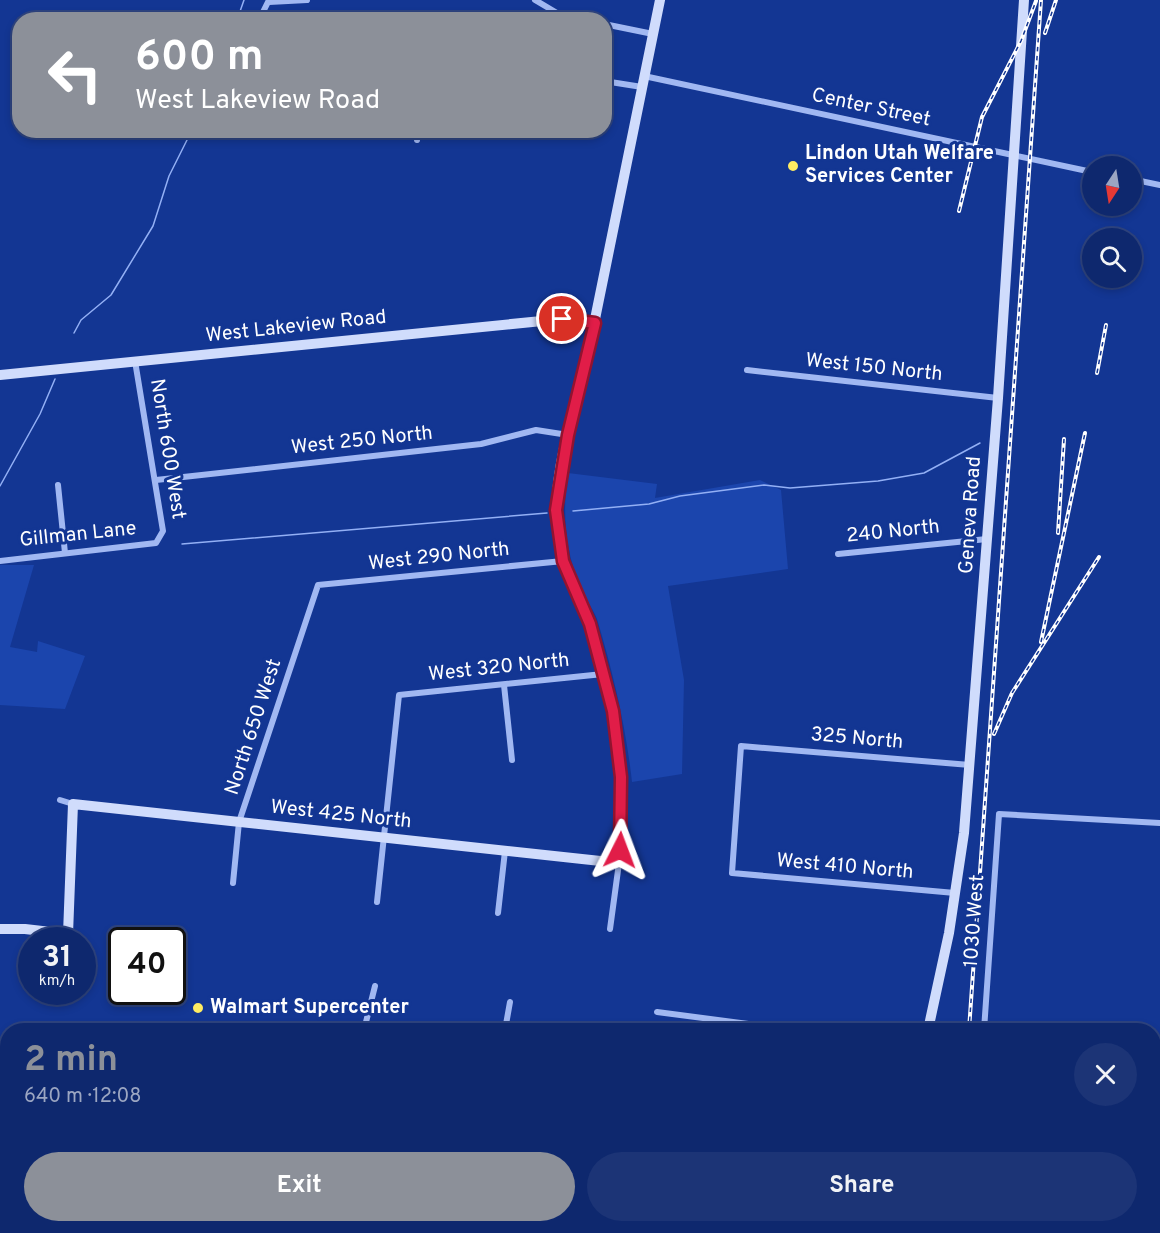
<!DOCTYPE html>
<html lang="en">
<head>
<meta charset="utf-8">
<style>
  body { margin:0; font-family:Overpass,sans-serif; background:#1c3476; color:#f1f3f6; height:100vh; display:flex; flex-direction:column; font-size:22px; white-space:nowrap }
  * { box-sizing:border-box; margin:0 }
  p { font-size:20px; color:#9ba6c2 }
  .icon { flex:none; width:33px; height:33px; fill:none; stroke:currentColor; stroke-width:2; stroke-linecap:round; stroke-linejoin:round }
  .map { position:relative; flex:1; overflow:hidden }
  .details { position:absolute; left:0px; top:1023px; width:1161px; height:210px; display:flex; flex-direction:column; background:#0e286e; border-radius:24px 24px 0 0; box-shadow:0 3px 9px #0003,0 0 0 2px #2e4481 }
  .details>* { flex:none }
  .hud { position:absolute; left:12px; top:12px; width:600px; height:126px; border-radius:24px; box-shadow:0 3px 9px #0003,0 0 0 2px #2e4481; background:#8c9099; color:#fff; overflow:hidden }
  .needle { width:39px; rotate:192deg }
  .controls { position:absolute; left:1082px; top:156px; display:grid; gap:12px }
  .controls a { display:grid; place-items:center; width:60px; height:60px; border-radius:50%; background:#0e286e; box-shadow:0 3px 9px #0003,0 0 0 2px #2e4481; font-size:30px }
  .speed { position:absolute; left:18px; top:927px; display:flex; gap:12px; font-size:30px; font-weight:700; text-align:center }
  .speed>* { display:grid; place-content:center; width:78px; height:78px; border-radius:50%; background:#0e286e; box-shadow:0 3px 9px #0003,0 0 0 2px #2e4481; line-height:1 }
  .speed small { font-size:15px; font-weight:400 }
  .speed .limit { border:3px solid #111; border-radius:9px; background:#fff; color:#111 }
  .pin { position:absolute; display:grid; place-items:center; width:51px; height:51px; color:#fff; margin:-26px; border:3px solid #fff; border-radius:50%; box-shadow:0 2px 6px #0007 }
  .me { position:absolute; width:66px; margin:-33px; rotate:3deg; stroke-linejoin:round; filter:drop-shadow(0 0 4px #0008) }
  .turn { display:flex; align-items:center; gap:21px; height:126px; padding:0 24px; font-size:27px }
  .turn .icon { width:78px; height:78px; stroke-width:2.5 }
  .turn b { display:block; font-size:42px; line-height:51px }
  .round { display:grid; place-items:center; flex:none; width:63px; height:63px; border-radius:32px; background:#1c3476 }
  .summary { display:flex; align-items:center; justify-content:space-between; height:102px; padding:0 24px }
  h1 { font-size:36px; font-weight:700; line-height:45px; color:#8c9099 }
  .action { display:flex; gap:12px; margin-top:auto; padding:12px 24px }
  .action a { flex:1; height:69px; border-radius:36px; background:#8c9099; color:#fff; font-size:24px; font-weight:700; line-height:69px; text-align:center }
  .action a+a { background:#1c3476; color:#f1f3f6 }
  .map>svg:first-child { display:block }
  .green { fill:#1b45ad }
  .lines { fill:none; stroke-linecap:round; stroke-linejoin:round }
  .stream { stroke:#93b0f5; stroke-width:1.5 }
  .street { stroke:#a1b8f2; stroke-width:6 }
  .secondary { stroke:#d0dcfc; stroke-width:10 }
  .primary { stroke:#ecf0ff; stroke-width:10 }
  .rail-casing { stroke:#fff; stroke-width:4 }
  .rail { stroke:#133693; stroke-width:1.5; stroke-dasharray:4.5; stroke-linecap:butt }
  .route-casing { stroke:#92132f; stroke-width:15 }
  .route { stroke:#e11d48; stroke-width:10 }
  .poi-dot { fill:#ffec62; stroke:#133693; stroke-width:2 }
  .labels { text-anchor:middle; dominant-baseline:central; stroke-width:6; stroke-linejoin:round; paint-order:stroke }
  .street-label { font-size:20px; fill:#fff; stroke:#133693 }
  .poi-label { font-size:20px; font-weight:bold; fill:#fff; stroke:#133693; text-anchor:start }
</style>
</head>
<body>
<div class="map">
<svg width="1160" height="1233" viewBox="0 0 1160 1233">
  <rect width="100%" height="100%" fill="#133693"/>
  <g class="green">
    <path d="M 568,473 L 657,484 L 655,498 L 760,480 L 781,490 L 788,569 L 668,586 L 684,680 L 682,774 L 632,782 C 626,727 613,672 597,619 C 593,608 584,598 580,586 C 565,550 562,512 568,473 Z"/>
    <path d="M 34,565 L 10,647 L 37,652 L 38,641 L 85,656 L 65,709 L 0,705 L 0,565 Z"/>
    <path d="M 81,1226 L 123,1226 L 127,1233 L 85,1233 Z"/>
  </g>
  <g class="lines">
    <g class="stream">
      <path d="M 237,20 L 244,0"/>
      <path d="M 74,333 L 81,320 L 111,295 L 153,226 L 169,176 L 192,130"/>
      <path d="M 0,486 L 40,414 L 55,379"/>
      <path d="M 573,511 L 649,504 L 680,496 L 764,485 L 790,488 L 878,481 L 924,473 L 980,443"/>
      <path d="M 182,544 L 547,513"/>
    </g>
    <g class="street">
      <path d="M 535,0 L 562,16 L 581,20"/>
      <path d="M 269,2 L 307,0"/>
      <path d="M 259,20 L 269,0"/>
      <path d="M 604,24 L 653,34"/>
      <path d="M 644,76 L 1092,172"/>
      <path d="M 604,81 L 642,87"/>
      <path d="M 416,130 L 417,140"/>
      <path d="M 1131,179 L 1160,185"/>
      <path d="M 747,370 L 998,398"/>
      <path d="M 156,480 L 481,444 L 536,430 L 568,435"/>
      <path d="M 58,485 L 65,553"/>
      <path d="M 838,554 L 987,539"/>
      <path d="M 0,561 L 156,543 L 163,531 L 135,361"/>
      <path d="M 504,685 L 512,760"/>
      <path d="M 60,800 L 73,804"/>
      <path d="M 233,883 L 239,822 L 318,585 L 563,561"/>
      <path d="M 955,893 L 732,873 L 741,746 L 970,765"/>
      <path d="M 377,902 L 399,695 L 603,674"/>
      <path d="M 498,913 L 505,851"/>
      <path d="M 610,929 L 619,863"/>
      <path d="M 657,1012 L 794,1030"/>
      <path d="M 364,1030 L 375,986"/>
      <path d="M 505,1030 L 510,1002"/>
      <path d="M 984,1030 L 999,814 L 1160,823"/>
      <path d="M 1154,1089 L 1160,1090"/>
      <path d="M 0,1104 L 8,1100"/>
      <path d="M 1154,1198 L 1160,1149"/>
      <path d="M 528,1226 L 569,1233"/>
      <path d="M 1150,1226 L 1160,1229"/>
      <path d="M 597,1233 L 598,1226"/>
    </g>
    <g class="secondary">
      <path d="M 0,375 L 562,319 L 595,323"/>
      <path d="M 0,929 L 25,929 L 68,934 L 73,804 L 619,863 C 626,783 616,702 590,626 C 577,585 555,556 556,510 C 557,454 582,380 594,324 C 617,216 637,108 660,0"/>
      <path d="M 928,1030 L 949,933 L 964,833 L 998,398 L 1024,0"/>
      <path d="M 884,1233 L 886,1226"/>
    </g>
    <g class="primary">
      <path d="M 0,1138 L 8,1151"/>
      <path d="M 52,1226 L 57,1233"/>
    </g>
    <g class="rail-casing">
      <g id="rail">
        <path d="M 1045,33 L 1056,0"/>
        <path d="M 959,211 L 982,117 L 1021,41 L 1036,1"/>
        <path d="M 1097,373 L 1106,325"/>
        <path d="M 1058,533 L 1064,439"/>
        <path d="M 1041,642 L 1085,433"/>
        <path d="M 994,734 L 1012,693 L 1099,557"/>
        <path d="M 969,1030 L 1041,0"/>
        <path d="M 954,1233 L 954,1226"/>
      </g>
    </g>
    <use href="#rail" class="rail"/>
  </g>
  <g class="lines">
    <g class="route-casing">
      <path id="route" d="M 562,319 L 595,323 L 568,435 L 556,510 L 563,561 L 590,624 L 613,711 L 621,777 L 620,850"/>
    </g>
    <use href="#route" class="route"/>
  </g>
  <g class="poi-dot">
    <circle cx="793" cy="166" r="6"/>
    <circle cx="198" cy="1008" r="6"/>
  </g>
  <g class="labels">
    <g class="street-label">
      <text transform="translate(871 108) rotate(12)">Center Street</text>
      <text transform="translate(296 327) rotate(-6)">West Lakeview Road</text>
      <text transform="translate(874 368) rotate(6)">West 150 North</text>
      <text transform="translate(362 441) rotate(-6)">West 250 North</text>
      <text transform="translate(167 449) rotate(81)">North 600 West</text>
      <text transform="translate(971 515) rotate(-86)">Geneva Road</text>
      <text transform="translate(893 532) rotate(-6)">240 North</text>
      <text transform="translate(78 535) rotate(-6)">Gillman Lane</text>
      <text transform="translate(439 557) rotate(-6)">West 290 North</text>
      <text transform="translate(499 668) rotate(-6)">West 320 North</text>
      <text transform="translate(254 727) rotate(-72)">North 650 West</text>
      <text transform="translate(857 739) rotate(5)">325 North</text>
      <text transform="translate(341 815) rotate(6)">West 425 North</text>
      <text transform="translate(845 867) rotate(5)">West 410 North</text>
      <text transform="translate(975 921) rotate(-86)">1030 West</text>
    </g>
    <g class="poi-label">
      <text x="805" y="154">Lindon Utah Welfare<tspan x="805" dy="23">Services Center</tspan></text>
      <text x="210" y="1008">Walmart Supercenter</text>
    </g>
  </g>
</svg>
<div class="controls">
<a><svg class="needle" viewBox="-14 -14 28 28"><path d="M0-13l5 13h-10z" fill="#e53935"/><path d="M0 13l5-13h-10z" fill="#9ba6c2"/></svg></a>
<a><svg class="icon" aria-label="search" viewBox="0 0 24 24"><circle cx="10" cy="10" r="6"/><path d="M15 15l6 6"/></svg></a>
</div>
<div class="speed"><div>31<small>km/h</small></div><div class="limit">40</div></div>
<div class="pin" style="left:562px;top:319px;background:#d93025"><svg class="icon" aria-label="arrive" viewBox="0 0 24 24"><path d="M6 21V4h12l-3 4 3 4H6"/></svg></div>
<svg class="me" style="left:620px;top:850px" viewBox="-20 -20 40 40"><path d="M0-17L14 15 0 8-14 15z" fill="#e11d48" stroke="#fff" stroke-width="4"/></svg>
<div class="hud">
<div class="turn"><svg class="icon" aria-label="left" viewBox="0 0 24 24"><path d="M17 20v-9H6M10 6l-5 5 5 5"/></svg><div><b>600 m</b>West Lakeview Road</div></div>
</div>
<section class="details">
<div class="summary"><div><h1>2 min</h1><p>640 m · 12:08</p></div><a class="round"><svg class="icon" aria-label="close" viewBox="0 0 24 24"><path d="M6 6l12 12M18 6L6 18"/></svg></a></div>
<div class="action"><a>Exit</a><a>Share</a></div>
</section>
</div>
</body>
</html>
